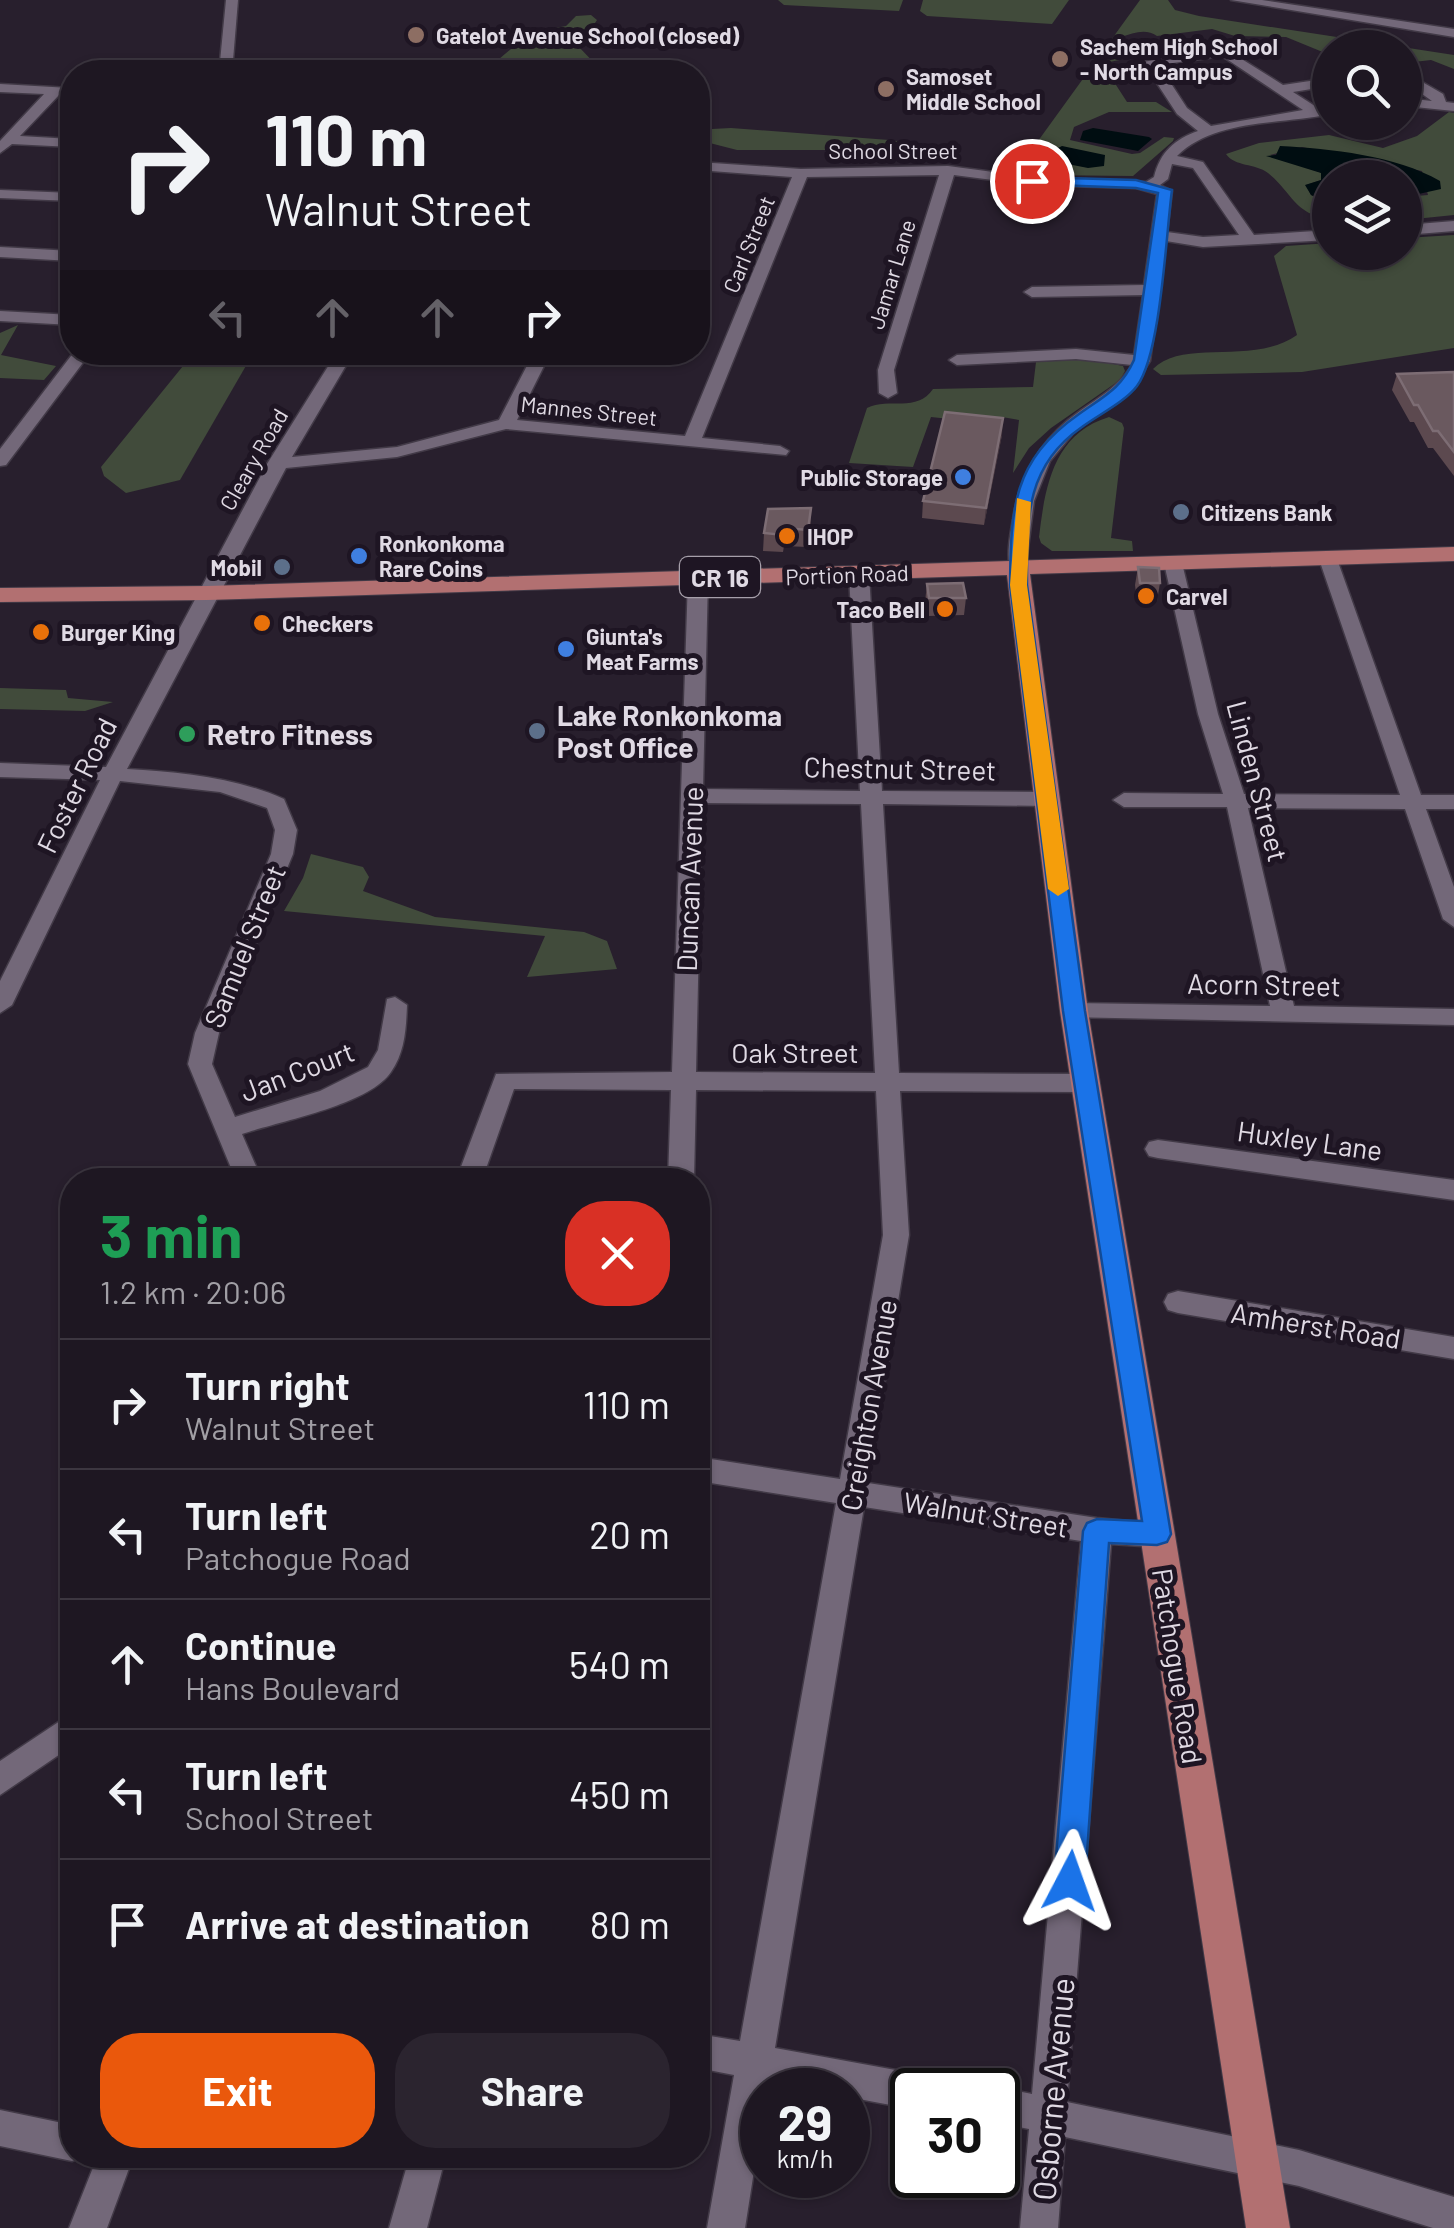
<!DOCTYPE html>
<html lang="en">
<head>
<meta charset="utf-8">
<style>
  body { margin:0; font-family:Barlow,sans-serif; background:#2b242f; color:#f1f3f6; height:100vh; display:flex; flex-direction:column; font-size:38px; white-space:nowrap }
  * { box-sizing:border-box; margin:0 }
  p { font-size:32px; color:#a19fa5 }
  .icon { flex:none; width:55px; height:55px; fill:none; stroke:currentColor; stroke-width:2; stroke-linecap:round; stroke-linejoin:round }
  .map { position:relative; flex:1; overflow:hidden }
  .drawer { position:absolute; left:60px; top:1168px; width:650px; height:1000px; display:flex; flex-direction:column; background:#1e1722; border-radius:40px; box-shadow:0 2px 8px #0004,0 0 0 2px #3c3640 }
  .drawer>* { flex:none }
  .banner { position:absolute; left:60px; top:60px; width:650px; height:305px; border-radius:40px; box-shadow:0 2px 8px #0004,0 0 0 2px #3c3640; background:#1e1722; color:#f1f3f6; overflow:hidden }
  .buttons { position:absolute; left:1312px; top:30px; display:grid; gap:20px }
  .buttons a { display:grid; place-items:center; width:110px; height:110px; border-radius:50%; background:#1e1722; box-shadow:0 2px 8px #0004,0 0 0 2px #3c3640; font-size:50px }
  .speed { position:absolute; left:740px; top:2068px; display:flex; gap:20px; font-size:50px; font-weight:700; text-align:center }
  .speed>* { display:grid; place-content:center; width:130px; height:130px; border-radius:50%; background:#1e1722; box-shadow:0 2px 8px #0004,0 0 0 2px #3c3640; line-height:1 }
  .speed small { font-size:25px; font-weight:400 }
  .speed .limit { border:5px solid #111; border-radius:15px; background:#fff; color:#111 }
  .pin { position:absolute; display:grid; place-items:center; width:85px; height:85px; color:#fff; margin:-42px; border:5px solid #fff; border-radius:50%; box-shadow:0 2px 10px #0007 }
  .me { position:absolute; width:110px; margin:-55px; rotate:4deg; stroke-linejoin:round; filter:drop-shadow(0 0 8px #0008) }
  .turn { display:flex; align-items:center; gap:35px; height:210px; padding:0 40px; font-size:45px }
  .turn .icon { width:130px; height:130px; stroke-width:2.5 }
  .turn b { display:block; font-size:70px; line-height:85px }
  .lanes { display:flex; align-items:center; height:95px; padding:0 40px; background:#0003; justify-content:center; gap:50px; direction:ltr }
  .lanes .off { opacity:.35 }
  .round { display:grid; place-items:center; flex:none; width:105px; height:105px; border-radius:40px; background:#2b242f }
  .overview { display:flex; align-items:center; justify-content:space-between; height:170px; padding:0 40px }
  h1 { font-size:60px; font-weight:700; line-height:75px; color:#1e9e55 }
  .action { display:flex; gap:20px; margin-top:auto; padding:20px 40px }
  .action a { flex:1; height:115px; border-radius:40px; background:#ea580c; color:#fff; font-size:40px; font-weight:700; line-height:115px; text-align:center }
  .action a+a { background:#2b242f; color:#f1f3f6 }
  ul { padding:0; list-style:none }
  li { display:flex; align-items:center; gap:30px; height:130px; padding:0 40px; border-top:2px solid #3c3640 }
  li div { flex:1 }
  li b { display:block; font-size:38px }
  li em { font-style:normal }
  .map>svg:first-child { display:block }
  .green { fill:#414b3b }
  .water { fill:#000d11 }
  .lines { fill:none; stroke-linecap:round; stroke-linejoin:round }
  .minor-casing { stroke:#423a47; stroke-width:3 }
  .major-casing { stroke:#423a47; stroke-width:2 }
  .minor { fill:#736879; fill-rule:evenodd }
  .major { fill:#b27071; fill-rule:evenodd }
  .wall { fill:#5c494f }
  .shaded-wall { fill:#41323b }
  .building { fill:#6a595f; stroke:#7d6d74; stroke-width:2.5 }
  .route { fill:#1a73e8; stroke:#114b97; stroke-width:2.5 }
  .slow { fill:#f59e0b }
  .education-dot { fill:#8d6e63; stroke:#1e1523; stroke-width:4 }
  .shop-dot { fill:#3f7fe0; stroke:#1e1523; stroke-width:4 }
  .service-dot { fill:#5c6f8a; stroke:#1e1523; stroke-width:4 }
  .food-dot { fill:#e8710a; stroke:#1e1523; stroke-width:4 }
  .leisure-dot { fill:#2e9e5b; stroke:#1e1523; stroke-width:4 }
  .labels { text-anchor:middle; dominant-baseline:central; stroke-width:10; stroke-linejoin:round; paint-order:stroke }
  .far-poi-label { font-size:22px; font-weight:bold; fill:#e0dae4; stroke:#1e1523; text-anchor:start }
  .far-street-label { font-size:22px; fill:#e0dae4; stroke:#1e1523 }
  .shield { fill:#1e1523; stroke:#a69faa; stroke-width:2.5 }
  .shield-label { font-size:25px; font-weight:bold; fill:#e0dae4 }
  .poi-label { font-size:28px; font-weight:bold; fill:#e0dae4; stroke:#1e1523; text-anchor:start }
  .street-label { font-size:28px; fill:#e0dae4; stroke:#1e1523 }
  .near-street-label { font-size:32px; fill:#e0dae4; stroke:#1e1523 }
</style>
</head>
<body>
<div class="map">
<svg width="1454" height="2228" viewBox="0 0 1454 2228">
  <rect width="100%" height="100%" fill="#281f2d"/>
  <g class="green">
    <path d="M 778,0 L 903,0 L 899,11 L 784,5 Z"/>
    <path d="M 923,0 L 1069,0 L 1052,24 L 927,16 L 920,11 Z"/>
    <path d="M 1140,0 L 1168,0 L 1175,10 L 1199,16 L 1454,55 L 1454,69 L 1431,60 L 1405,63 L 1405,48 L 1330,48 L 1330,55 L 1286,37 L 1235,36 L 1212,29 L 1157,36 C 1146,28 1133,33 1121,37 L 1119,44 L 1125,59 L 1109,62 L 1107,71 L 1127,102 L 1156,102 L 1172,112 L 1109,112 L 1074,127 L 1070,140 L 1132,154 L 1140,153 L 1164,137 L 1174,138 L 1173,141 L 1133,176 L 1039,175 L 1017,170 Z"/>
    <path d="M 591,15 L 597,20 L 579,47 L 599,68 L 596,72 L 515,72 L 499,59 L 530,33 L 566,26 L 576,16 Z"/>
    <path d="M 1449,112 L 1454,113 L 1454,215 L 1405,220 L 1405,197 L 1428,195 L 1422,171 L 1302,147 L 1270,155 L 1322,173 L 1321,180 L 1306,185 L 1311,195 L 1330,204 L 1330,220 C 1292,212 1293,193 1268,173 C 1255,163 1235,167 1226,154 L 1259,143 L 1329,135 L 1383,148 L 1417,136 Z"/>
    <path d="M 731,128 L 889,140 L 954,150 L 737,150 L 698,140 L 712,129 Z"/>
    <path d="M 1454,235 L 1454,348 L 1302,372 L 1161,375 L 1153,369 C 1183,338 1253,366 1297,335 L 1274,256 L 1286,246 L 1330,243 L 1330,252 L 1405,252 L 1405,238 Z"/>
    <path d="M 18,325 L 1,355 L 56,366 L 44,380 L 0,378 L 0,333 Z"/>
    <path d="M 1089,359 L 1123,366 L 1125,371 L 1120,380 L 1051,428 L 1029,448 L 1013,473 L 1019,420 L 1002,417 L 996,424 L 931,417 L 913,467 L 849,463 L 867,408 C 889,397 917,413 933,389 L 1033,387 L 1036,362 Z"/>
    <path d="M 247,364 L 180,480 L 126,493 L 104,476 L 101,467 L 183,366 Z"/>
    <path d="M 1109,417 L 1122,423 L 1124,428 L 1111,538 L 1132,541 L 1133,551 L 1052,551 L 1041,543 L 1039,537 C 1045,487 1053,434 1109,417 Z"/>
    <path d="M 0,688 L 66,690 L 68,698 L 113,702 L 85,711 L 0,709 Z"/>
    <path d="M 311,854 L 363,867 L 369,877 L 363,891 L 435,917 L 584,932 L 607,941 L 617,969 L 527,977 L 545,936 L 284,911 L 303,878 Z"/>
  </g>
  <g class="water">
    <path d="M 1093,128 L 1149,137 L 1152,139 L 1138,151 L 1080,140 L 1083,131 Z"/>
    <path d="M 1062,146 L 1105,155 L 1104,166 L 1088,168 L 1047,160 L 1052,151 Z"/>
    <path d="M 1280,146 C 1331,149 1395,155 1440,181 L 1441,189 L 1405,197 L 1405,178 L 1330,178 L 1330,204 L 1311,195 L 1305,185 L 1321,180 L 1321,173 L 1266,156 L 1276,155 Z"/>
  </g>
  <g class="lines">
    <g class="minor-casing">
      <g id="minor">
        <path d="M 226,0 L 238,0 L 232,72 L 219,72 Z"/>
        <path d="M 1231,0 L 1262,0 L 1454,29 L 1454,37 Z"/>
        <path d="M 1224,48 L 1283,85 L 1330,78 L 1330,86 L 1293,92 L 1318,108 L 1330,108 L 1330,114 C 1282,125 1215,118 1177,156 L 1203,162 L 1254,235 L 1330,230 L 1330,240 L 1203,247 L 1166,241 L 1150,361 L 1132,389 L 1075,431 L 1050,461 L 1034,501 L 1025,572 L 1011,572 C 1006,557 1010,535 1013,519 C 1020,474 1043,437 1080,411 C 1100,397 1119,386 1132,365 L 1076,359 L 957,365 L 949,360 L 957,355 L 1076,349 L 1134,355 L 1143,295 L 1032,297 L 1024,292 L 1032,287 L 1144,285 L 1157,194 L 1136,188 L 1032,185 L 954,175 L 894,370 L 897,393 L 888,398 L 879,393 L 878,370 L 939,175 L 807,177 L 702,438 L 780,446 L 789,451 L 786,455 L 506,429 L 397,457 L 286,468 L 127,769 C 180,772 234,777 284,799 L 297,830 L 293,854 L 219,1033 L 212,1064 L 235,1117 L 320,1091 L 368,1067 L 378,1050 L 387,999 L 395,997 L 407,1005 C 406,1029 405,1052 391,1072 C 369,1105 280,1121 242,1134 L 262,1180 L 236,1180 L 188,1064 L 195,1033 L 271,854 L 275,830 L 267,808 L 220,792 L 120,781 L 12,1005 L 0,1013 L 0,981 L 100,780 L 0,777 L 0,763 L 106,767 L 267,464 L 337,352 L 354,352 L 292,457 L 397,447 L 499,420 L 534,352 L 551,352 L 517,420 L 685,436 L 792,177 L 698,170 L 698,162 L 801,169 L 948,166 L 1032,177 L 1146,182 L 1154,177 C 1160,152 1175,139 1198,131 L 1177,114 L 1143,62 ZM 1222,56 L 1303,110 L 1211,126 L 1187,108 L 1159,65 ZM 1172,164 L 1193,168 L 1239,235 L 1203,237 L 1167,232 L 1172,191 L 1160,185 L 1168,179 Z"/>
        <path d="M 1405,72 L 1443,94 L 1446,102 L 1454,103 L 1454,111 L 1405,106 L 1405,98 L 1432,101 L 1405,82 Z"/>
        <path d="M 0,84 L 70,88 L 70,94 L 59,95 L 20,136 L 72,139 L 72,147 L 12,144 L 0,153 L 0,141 L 44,94 L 0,92 Z"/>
        <path d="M 0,190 L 72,193 L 72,201 L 0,198 Z"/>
        <path d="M 1454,221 L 1454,231 L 1405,235 L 1405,225 Z"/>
        <path d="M 0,247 L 72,251 L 72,261 L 0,257 Z"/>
        <path d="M 0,311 L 72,315 L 72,325 L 0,321 Z"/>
        <path d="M 74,352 L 91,352 L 6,465 L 0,466 L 0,449 Z"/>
        <path d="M 1328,553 L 1337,559 L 1421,795 L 1454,795 L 1454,809 L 1426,809 L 1454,887 L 1454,927 L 1443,919 L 1405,809 L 1248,808 L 1294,1006 L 1454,1009 L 1454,1025 L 1066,1017 L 1062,1011 L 1066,1005 L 1074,1003 L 1270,1006 L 1227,807 L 1124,807 L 1113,800 L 1124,793 L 1223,794 L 1198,714 L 1164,563 L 1166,559 L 1173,557 L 1182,563 L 1218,714 L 1244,794 L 1400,795 L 1319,559 Z"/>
        <path d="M 859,568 L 869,574 L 882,791 L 1047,792 L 1058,799 L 1047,806 L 883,804 L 899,1073 L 1085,1074 L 1097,1083 L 1085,1092 L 900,1091 L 909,1235 L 868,1483 L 1097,1518 L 1167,1525 L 1172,1534 L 1167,1543 L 1157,1547 L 1111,1544 L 1067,2102 L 1299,2150 L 1454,2197 L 1454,2228 L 1433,2228 L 1299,2186 L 1065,2137 L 1058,2228 L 1020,2228 L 1029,2129 L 998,2123 L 998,2090 L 991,2090 L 998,2087 L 1032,2094 L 1081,1541 L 864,1507 L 775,2048 L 912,2073 L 925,2078 L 929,2090 L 912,2090 L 912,2109 L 848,2097 L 848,2090 L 812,2090 L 769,2082 L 767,2090 L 762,2090 L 762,2120 L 745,2228 L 707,2228 L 734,2075 L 698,2068 L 698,2034 L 740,2041 L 836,1503 L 698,1481 L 698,1457 L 840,1479 L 883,1235 L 876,1091 L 696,1090 L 694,1180 L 668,1180 L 671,1090 L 514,1089 L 482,1180 L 456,1180 L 496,1074 L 672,1072 L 688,578 L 698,572 L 708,578 L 703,789 L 860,791 L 849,574 ZM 702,803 L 861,804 L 875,1073 L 696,1072 Z"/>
        <path d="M 1158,1140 L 1454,1180 L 1454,1200 L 1158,1158 L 1149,1156 L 1145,1149 L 1149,1142 Z"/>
        <path d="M 1178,1291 L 1454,1337 L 1454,1359 L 1178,1313 L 1168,1310 L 1164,1302 L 1168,1294 Z"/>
        <path d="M 72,1713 L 72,1746 L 0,1795 L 0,1761 Z"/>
        <path d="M 0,2110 L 72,2125 L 72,2155 L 85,2156 L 72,2161 L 0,2146 Z"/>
        <path d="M 98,2155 L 134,2155 L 107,2228 L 69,2228 Z"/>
        <path d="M 410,2155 L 446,2155 L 427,2228 L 389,2228 Z"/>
      </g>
    </g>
    <g class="major-casing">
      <path id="major" d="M 1454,547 L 1454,561 L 1030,574 L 1088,1011 L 1290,2228 L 1246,2228 L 1060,1011 L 1007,575 L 207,600 L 0,602 L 0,588 L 207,586 Z"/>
    </g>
    <use href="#minor" class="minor"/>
    <use href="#major" class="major"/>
  </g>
  <g class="wall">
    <path d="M 1454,372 L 1454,476 L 1433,448 L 1428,448 L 1414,422 L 1410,422 L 1392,390 L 1397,374 Z"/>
    <path d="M 1002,435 L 984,525 L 922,518 L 923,501 Z"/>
    <path d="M 811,508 L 807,547 L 784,546 L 783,552 L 763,551 L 764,533 Z"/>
    <path d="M 1138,567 L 1160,583 L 1157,601 L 1137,601 L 1135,585 Z"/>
    <path d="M 927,584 L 966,598 L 964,615 L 928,616 L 925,602 Z"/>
  </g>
  <g class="shaded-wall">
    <path d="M 1003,418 L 1002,435 L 984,525 L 986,508 Z"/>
    <path d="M 811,508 L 811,525 L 807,547 L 808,530 Z"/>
  </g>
  <g class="building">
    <path d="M 1454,372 L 1454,452 L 1438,431 L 1433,431 L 1418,405 L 1414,405 L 1397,374 Z"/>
    <path d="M 945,412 L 1003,418 L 986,508 L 923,501 Z"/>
    <path d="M 811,508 L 808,530 L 785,528 L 783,535 L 764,533 L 768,509 Z"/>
    <path d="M 1138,567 L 1159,568 L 1160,583 L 1140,583 Z"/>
    <path d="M 963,583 L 966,598 L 929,598 L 927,584 Z"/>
  </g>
  <path class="route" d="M 1032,177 L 1136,180 L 1172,190 C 1166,234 1161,354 1137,386 C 1125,402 1098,415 1082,427 C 1024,467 1027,521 1027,585 L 1085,1011 L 1171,1534 L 1167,1542 L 1157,1545 L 1109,1543 L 1085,1881 L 1080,1892 L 1070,1896 L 1059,1892 L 1054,1881 L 1083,1531 L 1087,1523 L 1097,1519 L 1142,1521 L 1063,1011 L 1010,585 C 1011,508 1012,461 1079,414 C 1104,396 1121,389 1134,360 L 1158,193 L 1136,188 L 1027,184 L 1025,181 Z"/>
  <path class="slow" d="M 1017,498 L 1031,502 L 1027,585 L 1069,889 L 1058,896 L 1048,889 L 1010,585 Z"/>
  <g class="education-dot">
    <circle cx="416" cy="35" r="10"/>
    <circle cx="1060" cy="59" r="10"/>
    <circle cx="886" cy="89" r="10"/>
  </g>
  <g class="shop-dot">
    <circle cx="963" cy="477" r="10"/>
    <circle cx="359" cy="556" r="10"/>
    <circle cx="566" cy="649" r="10"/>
  </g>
  <g class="service-dot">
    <circle cx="1181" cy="512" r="10"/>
    <circle cx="282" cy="567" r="10"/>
    <circle cx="537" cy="731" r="10"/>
  </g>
  <g class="food-dot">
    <circle cx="787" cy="536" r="10"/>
    <circle cx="1146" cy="596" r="10"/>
    <circle cx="945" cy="609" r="10"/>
    <circle cx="262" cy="623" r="10"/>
    <circle cx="41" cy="632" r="10"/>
  </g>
  <circle class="leisure-dot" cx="187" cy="734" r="10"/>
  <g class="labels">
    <g class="far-poi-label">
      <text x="436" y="35">Gatelot Avenue School (closed)</text>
      <text x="1080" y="46">Sachem High School<tspan x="1080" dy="25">- North Campus</tspan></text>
      <text x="906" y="76">Samoset<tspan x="906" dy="25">Middle School</tspan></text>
      <text x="943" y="477" text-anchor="end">Public Storage</text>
      <text x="1201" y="512">Citizens Bank</text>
      <text x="807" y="536">IHOP</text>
      <text x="379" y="543">Ronkonkoma<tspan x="379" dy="25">Rare Coins</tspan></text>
      <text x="262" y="567" text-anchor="end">Mobil</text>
      <text x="1166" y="596">Carvel</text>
      <text x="925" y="609" text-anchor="end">Taco Bell</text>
      <text x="282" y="623">Checkers</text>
      <text x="61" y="632">Burger King</text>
      <text x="586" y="636">Giunta's<tspan x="586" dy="25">Meat Farms</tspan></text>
    </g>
    <g class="far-street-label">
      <text x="893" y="150">School Street</text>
      <text transform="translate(748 244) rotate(-68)">Carl Street</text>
      <text transform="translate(891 274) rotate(-73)">Jamar Lane</text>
      <text transform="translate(589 410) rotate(6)">Mannes Street</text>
      <text transform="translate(253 459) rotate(-60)">Cleary Road</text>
      <text transform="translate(847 574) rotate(-2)">Portion Road</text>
    </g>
    <rect class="shield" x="680" y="557" width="80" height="40" rx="8"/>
    <g class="shield-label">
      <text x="720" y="577">CR 16</text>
    </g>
    <g class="poi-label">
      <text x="557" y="715">Lake Ronkonkoma<tspan x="557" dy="32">Post Office</tspan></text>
      <text x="207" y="734">Retro Fitness</text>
    </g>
    <g class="street-label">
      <text transform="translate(900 768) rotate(1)">Chestnut Street</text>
      <text transform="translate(1258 781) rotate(75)">Linden Street</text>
      <text transform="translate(76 785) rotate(-64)">Foster Road</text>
      <text transform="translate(689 879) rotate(-88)">Duncan Avenue</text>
      <text transform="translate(244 946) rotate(-68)">Samuel Street</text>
      <text transform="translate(1264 984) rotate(1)">Acorn Street</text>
      <text x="795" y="1052">Oak Street</text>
      <text transform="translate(297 1071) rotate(-21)">Jan Court</text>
      <text transform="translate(1310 1140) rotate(8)">Huxley Lane</text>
      <text transform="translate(1316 1325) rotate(9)">Amherst Road</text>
      <text transform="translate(868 1405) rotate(-80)">Creighton Avenue</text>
      <text transform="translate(986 1514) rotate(9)">Walnut Street</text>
      <text transform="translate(1178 1666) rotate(81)">Patchogue Road</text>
    </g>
    <g class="near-street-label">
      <text transform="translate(1052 2089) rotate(-85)">Osborne Avenue</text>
    </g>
  </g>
</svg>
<div class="buttons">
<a><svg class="icon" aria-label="search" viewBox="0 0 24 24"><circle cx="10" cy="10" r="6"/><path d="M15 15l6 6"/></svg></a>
<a><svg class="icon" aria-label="layers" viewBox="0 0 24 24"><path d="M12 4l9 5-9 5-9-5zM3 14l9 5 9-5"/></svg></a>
</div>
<div class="speed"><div>29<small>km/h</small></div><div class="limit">30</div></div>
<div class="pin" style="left:1032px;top:181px;background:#d93025"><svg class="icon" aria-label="arrive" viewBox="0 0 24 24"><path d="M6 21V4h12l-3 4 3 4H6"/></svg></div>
<svg class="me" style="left:1070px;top:1881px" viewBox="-20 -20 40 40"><path d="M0-17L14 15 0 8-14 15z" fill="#1a73e8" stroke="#fff" stroke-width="4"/></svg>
<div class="banner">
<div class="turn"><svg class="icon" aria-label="right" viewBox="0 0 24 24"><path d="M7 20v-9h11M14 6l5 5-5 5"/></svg><div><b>110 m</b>Walnut Street</div></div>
<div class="lanes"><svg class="icon off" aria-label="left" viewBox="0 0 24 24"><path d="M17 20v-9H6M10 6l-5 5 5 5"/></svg><svg class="icon off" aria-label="ahead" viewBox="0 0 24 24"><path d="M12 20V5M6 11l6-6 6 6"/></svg><svg class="icon off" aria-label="ahead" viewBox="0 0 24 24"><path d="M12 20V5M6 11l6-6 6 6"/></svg><svg class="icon" aria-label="right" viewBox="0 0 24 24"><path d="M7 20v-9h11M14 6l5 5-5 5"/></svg></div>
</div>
<section class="drawer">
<div class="overview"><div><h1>3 min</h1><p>1.2 km · 20:06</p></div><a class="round" style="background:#d93025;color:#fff"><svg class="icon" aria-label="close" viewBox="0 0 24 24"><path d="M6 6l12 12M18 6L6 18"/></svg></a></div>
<ul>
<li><svg class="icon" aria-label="right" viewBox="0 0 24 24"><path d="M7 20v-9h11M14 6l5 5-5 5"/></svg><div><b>Turn right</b><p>Walnut Street</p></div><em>110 m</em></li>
<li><svg class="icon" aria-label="left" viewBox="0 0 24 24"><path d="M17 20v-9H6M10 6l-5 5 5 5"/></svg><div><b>Turn left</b><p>Patchogue Road</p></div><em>20 m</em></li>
<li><svg class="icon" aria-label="ahead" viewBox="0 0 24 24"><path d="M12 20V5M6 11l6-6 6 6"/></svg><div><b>Continue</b><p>Hans Boulevard</p></div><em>540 m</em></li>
<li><svg class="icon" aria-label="left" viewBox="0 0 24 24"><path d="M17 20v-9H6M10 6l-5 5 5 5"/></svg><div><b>Turn left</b><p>School Street</p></div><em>450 m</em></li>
<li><svg class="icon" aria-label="arrive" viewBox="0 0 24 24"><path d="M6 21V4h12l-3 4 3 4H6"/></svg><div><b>Arrive at destination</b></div><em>80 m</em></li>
</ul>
<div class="action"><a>Exit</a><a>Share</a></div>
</section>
</div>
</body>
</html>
